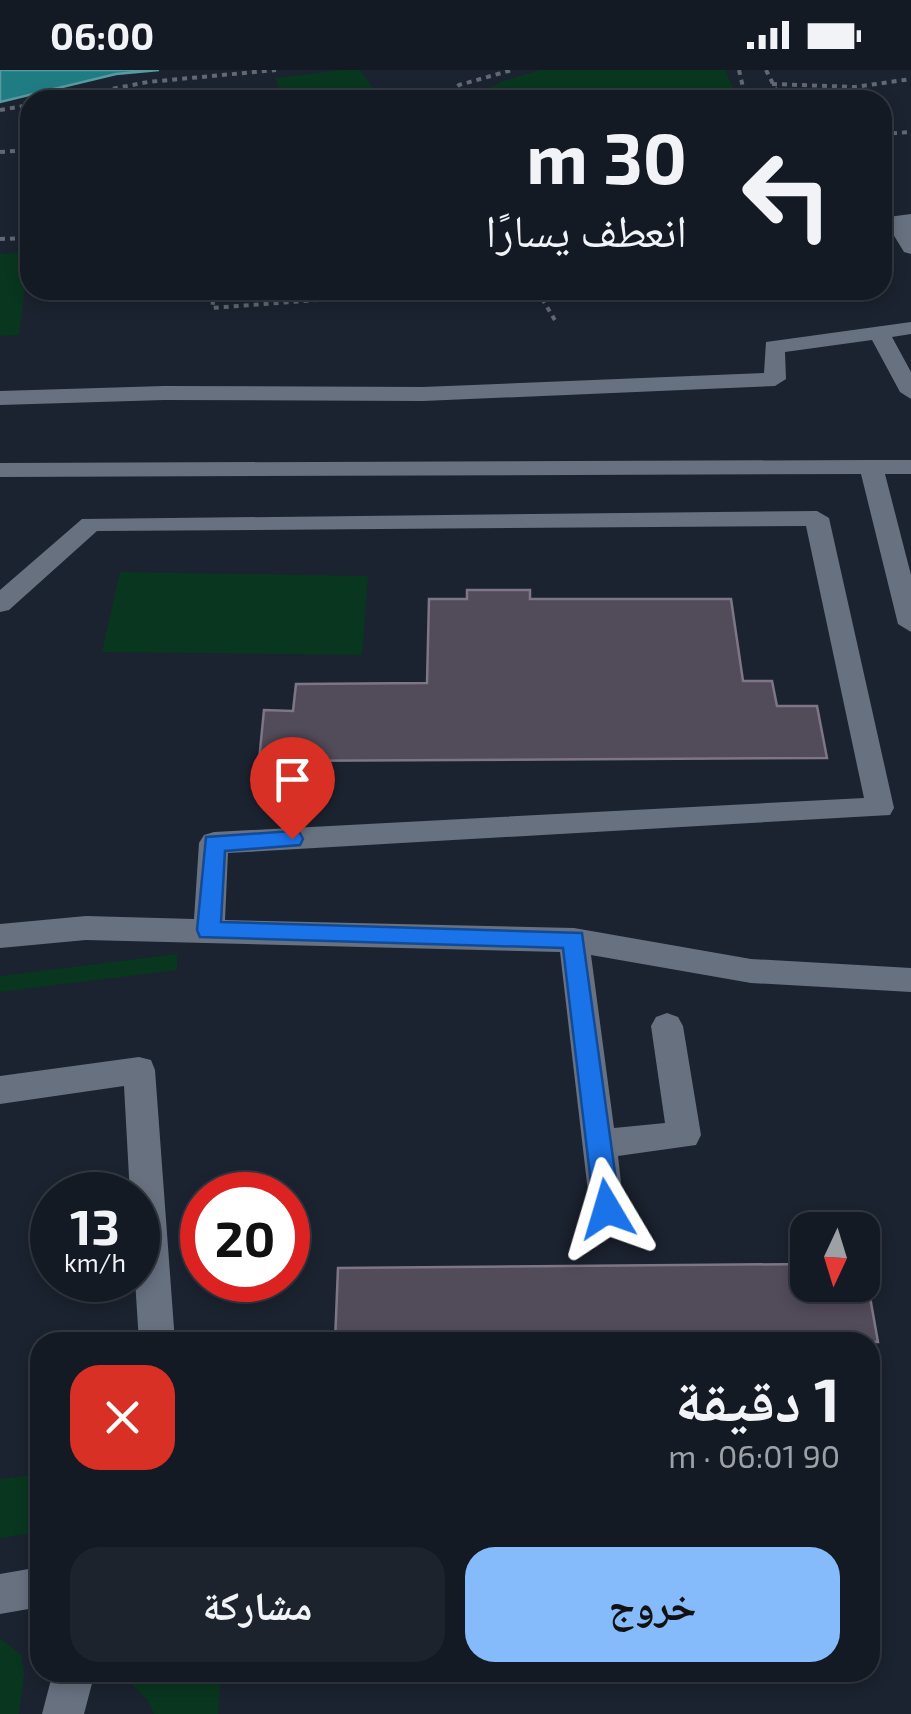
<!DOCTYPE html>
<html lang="ar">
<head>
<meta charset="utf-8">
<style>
  body { margin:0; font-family:"Exo 2","Noto Naskh Arabic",sans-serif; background:#1d232c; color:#f1f3f6; direction:rtl; height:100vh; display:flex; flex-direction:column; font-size:38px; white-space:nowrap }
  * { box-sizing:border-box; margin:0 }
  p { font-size:32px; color:#9da1a6 }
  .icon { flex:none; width:55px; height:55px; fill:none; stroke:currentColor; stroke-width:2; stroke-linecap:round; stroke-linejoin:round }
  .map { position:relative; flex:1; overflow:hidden; direction:ltr }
  .panel { position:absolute; left:30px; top:1262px; width:850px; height:350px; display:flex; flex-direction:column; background:#141a24; border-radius:30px; box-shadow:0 5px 15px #0003,0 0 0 2px #333841; direction:rtl }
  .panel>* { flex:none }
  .guide { position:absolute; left:20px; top:20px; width:872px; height:210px; border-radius:30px; box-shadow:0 5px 15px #0003,0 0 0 2px #333841; direction:rtl; background:#141a24; color:#f1f3f6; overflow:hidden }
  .needle { width:65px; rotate:184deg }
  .tools { position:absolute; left:790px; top:1142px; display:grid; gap:20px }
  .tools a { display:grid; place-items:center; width:90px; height:90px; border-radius:20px; background:#141a24; box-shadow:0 5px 15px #0003,0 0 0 2px #333841; font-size:50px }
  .speed { position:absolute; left:30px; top:1102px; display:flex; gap:20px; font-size:50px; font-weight:700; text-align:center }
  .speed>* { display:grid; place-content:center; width:130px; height:130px; border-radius:50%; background:#141a24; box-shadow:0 5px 15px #0003,0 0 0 2px #333841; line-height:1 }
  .speed small { font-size:25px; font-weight:400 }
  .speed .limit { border:15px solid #d22; background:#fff; color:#111 }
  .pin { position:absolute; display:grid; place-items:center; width:85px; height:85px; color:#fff; margin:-102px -42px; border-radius:50% 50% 50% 0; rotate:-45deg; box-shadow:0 0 10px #0007 }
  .pin .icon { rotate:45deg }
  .me { position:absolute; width:110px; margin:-55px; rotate:353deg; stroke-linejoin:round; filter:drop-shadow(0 0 8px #0008) }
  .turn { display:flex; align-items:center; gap:35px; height:210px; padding:0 40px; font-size:45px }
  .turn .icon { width:130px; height:130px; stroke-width:2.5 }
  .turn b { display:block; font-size:70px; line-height:85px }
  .round { display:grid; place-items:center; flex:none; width:105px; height:105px; border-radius:30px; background:#1d232c }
  .overview { display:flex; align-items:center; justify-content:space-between; height:170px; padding:0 40px }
  h1 { font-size:60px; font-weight:700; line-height:75px }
  .button { display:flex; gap:20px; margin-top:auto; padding:20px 40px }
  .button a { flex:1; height:115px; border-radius:30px; background:#86bbfb; color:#111; font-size:40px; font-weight:700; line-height:115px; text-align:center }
  .button a+a { background:#1d232c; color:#f1f3f6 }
  .status { display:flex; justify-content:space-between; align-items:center; height:70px; padding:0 50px; background:#141a24; direction:ltr }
  .status svg { height:28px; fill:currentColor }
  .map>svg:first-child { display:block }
  .green { fill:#09361f }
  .water { fill:#207c83; stroke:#589aa1; stroke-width:2.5 }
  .building { fill:#524b5a; stroke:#7e7686; stroke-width:2.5 }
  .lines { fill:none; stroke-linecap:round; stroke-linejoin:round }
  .path { stroke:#626874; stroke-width:4; stroke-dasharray:5 5; stroke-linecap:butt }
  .lane { fill:#687180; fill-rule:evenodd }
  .street { fill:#687180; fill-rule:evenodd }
  .route { fill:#1a73e8; stroke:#114b97; stroke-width:2.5 }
</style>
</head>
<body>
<div class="status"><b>06:00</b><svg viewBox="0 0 49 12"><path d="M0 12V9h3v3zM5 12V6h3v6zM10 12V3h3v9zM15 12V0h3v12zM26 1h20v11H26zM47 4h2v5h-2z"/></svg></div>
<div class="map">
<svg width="911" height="1644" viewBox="0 0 911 1644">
  <rect width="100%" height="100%" fill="#1b2330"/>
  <g class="green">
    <path d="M 342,0 L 360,0 L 373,18 C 350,28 301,35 280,22 L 275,8 Z"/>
    <path d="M 540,0 L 725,0 L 737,27 L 735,30 L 473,30 L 500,12 Z"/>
    <path d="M 29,182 L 19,265 L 0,266 L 0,184 Z"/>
    <path d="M 120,502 L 368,506 L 362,585 L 102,582 Z"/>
    <path d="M 177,884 L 177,900 L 0,922 L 0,906 Z"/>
    <path d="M 40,1318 L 40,1462 L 0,1468 L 0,1409 L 34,1405 L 35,1319 Z"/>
    <path d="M 0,1568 L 21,1585 L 24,1604 L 19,1644 L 0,1644 Z"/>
    <path d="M 120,1603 L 221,1603 L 218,1644 L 154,1644 L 147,1629 Z"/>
  </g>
  <path class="water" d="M 0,0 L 159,0 L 116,4 L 0,32 Z"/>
  <g class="building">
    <path d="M 467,520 L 530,520 L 530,529 L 731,529 L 743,611 L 772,611 L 777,636 L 817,636 L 827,688 L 259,691 L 264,640 L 293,641 L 296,614 L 427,613 L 429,529 L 467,529 Z"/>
    <path d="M 864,1193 L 878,1272 L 335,1272 L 338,1198 L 808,1194 L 808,1215 L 862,1215 Z"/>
  </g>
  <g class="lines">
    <g class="path">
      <path d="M 739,0 L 746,30"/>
      <path d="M 766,0 L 781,30"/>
      <path d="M 772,14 L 855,17 L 911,9"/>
      <path d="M 54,30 L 148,12 L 276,0"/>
      <path d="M 416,30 L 443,27"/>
      <path d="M 443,30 L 459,15 L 512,0"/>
      <path d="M 0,40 L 30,35"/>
      <path d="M 882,64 L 911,62"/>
      <path d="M 0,82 L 30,80"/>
      <path d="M 0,169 L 30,168"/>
      <path d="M 215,220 L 212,238 L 451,220"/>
      <path d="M 537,220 L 556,252"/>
    </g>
    <g class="lane">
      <path d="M 911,144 L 911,184 L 904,182 L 885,151 L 888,147 Z"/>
      <path d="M 911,252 L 911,264 L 892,267 L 911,302 L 911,329 L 900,322 L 872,270 L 785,282 L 786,309 L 775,316 L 423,331 L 164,330 L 0,335 L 0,321 L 164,316 L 423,317 L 764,303 L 766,272 Z"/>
      <path d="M 817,441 L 829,448 L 894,738 L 890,745 L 228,783 L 225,850 L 574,858 L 751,889 L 911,898 L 911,922 L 751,913 L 591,885 L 614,1058 L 665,1053 L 651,956 L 656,947 L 667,943 L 678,947 L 683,956 L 701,1065 L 696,1075 L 618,1086 L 624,1139 L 619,1150 L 607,1154 L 595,1150 L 590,1139 L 560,882 L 86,870 L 0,878 L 0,854 L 86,846 L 194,849 L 199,773 L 204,765 L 214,762 L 864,728 L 806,456 L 97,461 L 9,540 L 0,542 L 0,520 L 82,449 Z"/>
      <path d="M 139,987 L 151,990 L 155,1000 L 175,1272 L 139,1272 L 135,1210 L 138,1125 L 130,1125 L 124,1016 L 0,1034 L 0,1006 Z"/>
      <path d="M 40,1497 L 40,1537 L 0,1544 L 0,1504 Z"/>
      <path d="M 53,1602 L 95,1602 L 84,1644 L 42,1644 Z"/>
    </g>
    <path class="street" d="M 871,390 L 911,390 L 911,404 L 885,404 L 911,505 L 911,562 L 898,554 L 861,404 L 0,407 L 0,393 Z"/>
  </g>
  <path class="route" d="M 292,761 L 300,763 L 303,769 L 300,775 L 225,781 L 221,852 L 582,863 L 620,1139 L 617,1147 L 607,1151 L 598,1147 L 594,1139 L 563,878 L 200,867 L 197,860 L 206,767 Z"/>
</svg>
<div class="tools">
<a><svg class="needle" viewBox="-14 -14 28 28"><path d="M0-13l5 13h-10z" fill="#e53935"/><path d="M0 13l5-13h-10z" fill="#9da1a6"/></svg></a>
</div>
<div class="speed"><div>13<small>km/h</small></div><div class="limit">20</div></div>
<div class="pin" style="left:292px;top:769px;background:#d93025"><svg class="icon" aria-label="arrive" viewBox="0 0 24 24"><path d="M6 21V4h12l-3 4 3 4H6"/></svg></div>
<svg class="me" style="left:607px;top:1139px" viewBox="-20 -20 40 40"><path d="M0-17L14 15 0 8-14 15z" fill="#1a73e8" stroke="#fff" stroke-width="4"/></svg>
<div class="guide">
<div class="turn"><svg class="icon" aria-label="left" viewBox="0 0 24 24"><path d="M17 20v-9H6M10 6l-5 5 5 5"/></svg><div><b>30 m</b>انعطف يسارًا</div></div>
</div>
<section class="panel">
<div class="overview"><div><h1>1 دقيقة</h1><p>90 m · 06:01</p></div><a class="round" style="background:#d93025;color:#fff"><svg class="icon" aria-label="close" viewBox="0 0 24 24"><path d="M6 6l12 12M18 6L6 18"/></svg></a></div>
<div class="button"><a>خروج</a><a>مشاركة</a></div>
</section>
</div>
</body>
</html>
